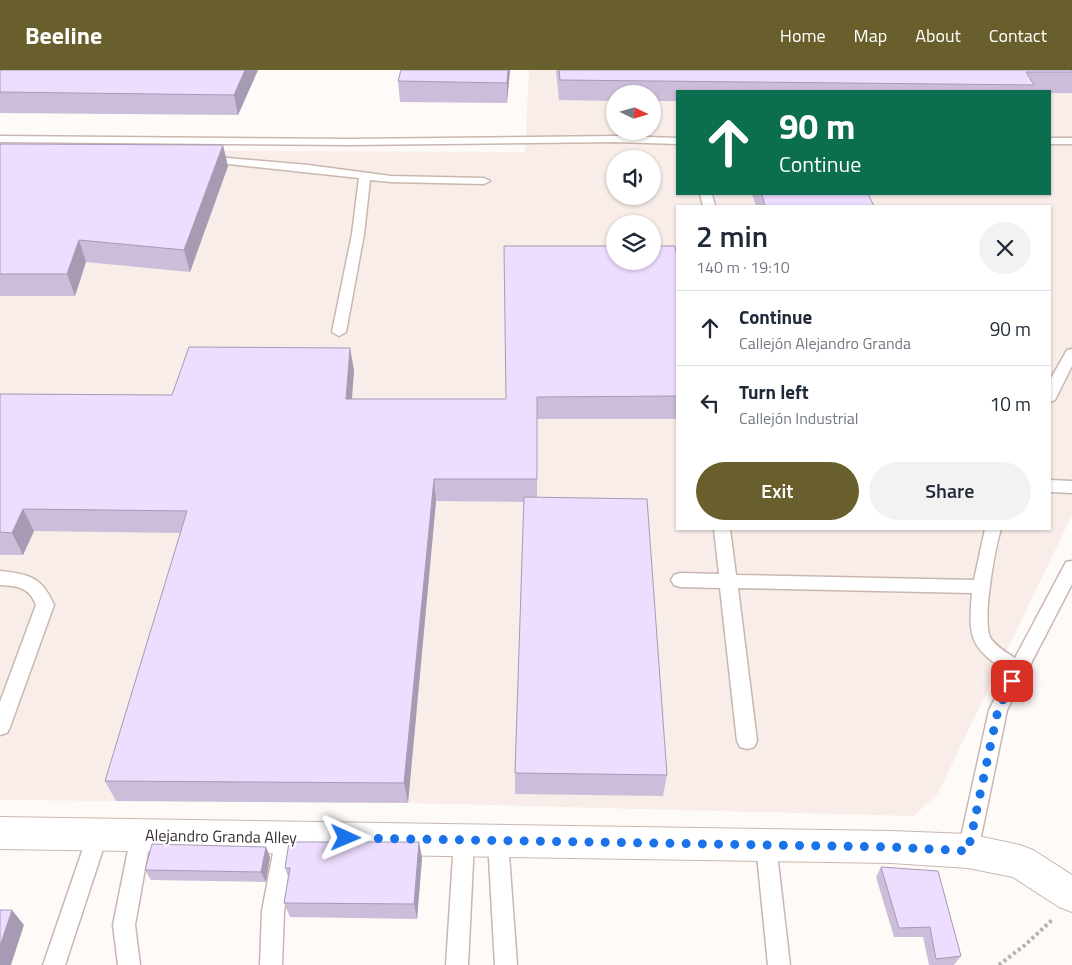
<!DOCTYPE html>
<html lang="en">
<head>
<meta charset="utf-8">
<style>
  body { margin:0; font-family:"Titillium Web",sans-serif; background:#f2f2f3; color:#1f2937; height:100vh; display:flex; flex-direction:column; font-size:19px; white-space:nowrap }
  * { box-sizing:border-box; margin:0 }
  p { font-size:16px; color:#747a83 }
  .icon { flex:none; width:28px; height:28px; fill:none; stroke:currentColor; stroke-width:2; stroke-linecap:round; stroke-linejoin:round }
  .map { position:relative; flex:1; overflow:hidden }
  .side { position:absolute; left:676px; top:135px; width:375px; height:325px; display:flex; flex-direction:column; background:#fff; border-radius:0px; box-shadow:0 1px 4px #0004 }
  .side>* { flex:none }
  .top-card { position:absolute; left:676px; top:20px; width:375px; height:105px; border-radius:0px; box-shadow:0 1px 4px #0004; background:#0b6e4f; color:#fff; overflow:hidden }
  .needle { width:32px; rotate:95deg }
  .tools { position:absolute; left:606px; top:15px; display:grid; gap:10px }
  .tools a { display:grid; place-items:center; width:55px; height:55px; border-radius:50%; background:#fff; box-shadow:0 1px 4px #0004; font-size:25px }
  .pin { position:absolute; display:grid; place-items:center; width:42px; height:42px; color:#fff; margin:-21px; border-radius:10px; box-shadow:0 2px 8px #0006 }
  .me { position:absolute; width:55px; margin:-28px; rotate:91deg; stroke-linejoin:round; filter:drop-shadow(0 0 4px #0008) }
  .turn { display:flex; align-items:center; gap:18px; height:105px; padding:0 20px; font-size:22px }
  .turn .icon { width:65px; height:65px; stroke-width:2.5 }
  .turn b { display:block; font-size:35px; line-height:42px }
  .round { display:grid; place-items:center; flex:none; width:52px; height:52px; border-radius:26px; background:#f2f2f3 }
  .summary { display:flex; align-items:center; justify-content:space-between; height:85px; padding:0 20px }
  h1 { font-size:30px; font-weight:600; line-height:38px }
  .cta { display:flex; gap:10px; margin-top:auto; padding:10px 20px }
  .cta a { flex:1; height:58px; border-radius:30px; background:#685f2c; color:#fff; font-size:20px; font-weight:600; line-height:58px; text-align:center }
  .cta a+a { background:#f2f2f3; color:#1f2937 }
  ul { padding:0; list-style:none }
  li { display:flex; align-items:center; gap:15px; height:75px; padding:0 20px; border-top:1px solid #e0e1e3 }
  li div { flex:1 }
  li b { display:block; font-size:19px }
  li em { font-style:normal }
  header { display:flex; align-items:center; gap:30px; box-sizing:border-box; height:70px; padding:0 25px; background:#685f2c; color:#fff }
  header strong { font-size:24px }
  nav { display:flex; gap:28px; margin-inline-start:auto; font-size:18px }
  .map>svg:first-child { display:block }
  .built { fill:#f8ede8; fill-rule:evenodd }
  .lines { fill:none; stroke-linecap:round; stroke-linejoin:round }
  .lane-casing { stroke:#c9b7af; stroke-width:3 }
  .street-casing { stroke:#c9b7af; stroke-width:2 }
  .path { stroke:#b6b1ae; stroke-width:4; stroke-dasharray:3 3; stroke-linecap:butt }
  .lane { fill:#fff; fill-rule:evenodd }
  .street { fill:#fff; fill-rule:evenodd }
  .wall { fill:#ccbeda }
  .shaded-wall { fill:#a69bb2 }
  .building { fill:#edddfe; stroke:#a69bb2 }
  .route { stroke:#1a73e8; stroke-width:9; stroke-dasharray:0 16.2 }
  .labels { text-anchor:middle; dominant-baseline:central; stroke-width:4; stroke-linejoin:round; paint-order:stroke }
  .near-street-label { font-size:16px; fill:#37302d; stroke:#fff }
</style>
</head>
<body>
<header>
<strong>Beeline</strong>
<nav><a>Home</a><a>Map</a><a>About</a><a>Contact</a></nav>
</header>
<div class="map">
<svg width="1072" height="895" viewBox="0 0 1072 895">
  <rect width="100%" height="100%" fill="#fefaf8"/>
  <path class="built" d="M 529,0 L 1072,0 L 1072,445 L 938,723 L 914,746 L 408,733 L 0,730 L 0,80 L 525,82 ZM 678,21 L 1050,21 L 1050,124 L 678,124 ZM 615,24 L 652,24 L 652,61 L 615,61 ZM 615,89 L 652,89 L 652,126 L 615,126 ZM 678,136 L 1050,136 L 1050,459 L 678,459 ZM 615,154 L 652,154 L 652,191 L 615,191 Z"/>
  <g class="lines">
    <g class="lane-casing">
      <g id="lane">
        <path d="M 0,66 L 350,69 L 615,66 L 678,68 L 678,74 L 615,72 L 350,75 L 0,72 Z"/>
        <rect x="1050" y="68" width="22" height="6"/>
        <path d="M 205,86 L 308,95 L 391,106 L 484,108 L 490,111 L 484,114 L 391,112 L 370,110 L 364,164 L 346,262 L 339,266 L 332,262 L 352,164 L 359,108 L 201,91 L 199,89 Z"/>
        <path d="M 700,124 L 712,124 L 715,136 L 703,136 Z"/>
        <path d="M 1072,279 L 1072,296 L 1055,330 L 1050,332 L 1050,310 L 1067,280 Z"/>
        <path d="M 1050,410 L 1072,411 L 1072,423 L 1050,422 Z"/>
        <path d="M 714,459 L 730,459 L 736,505 L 974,510 L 985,459 L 1001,459 C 995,478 981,553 991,569 C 997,577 1007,583 1015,588 L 1066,492 L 1072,491 L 1072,514 L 1007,640 L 978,781 L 975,788 L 968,791 L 961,788 L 958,781 L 989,640 L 1008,603 C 970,576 968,569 972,523 L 738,518 L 757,671 L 754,677 L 747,679 L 740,677 L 737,671 L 720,518 L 680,517 L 674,515 L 671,510 L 674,505 L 680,503 L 719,504 Z"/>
        <path d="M 0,501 C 29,504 42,507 54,535 L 10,657 L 7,663 L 0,665 L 0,632 L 36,535 C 29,517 18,516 0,515 Z"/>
        <path d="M 98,754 L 105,757 L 108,764 L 65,895 L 43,895 L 88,764 L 91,757 Z"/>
        <path d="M 141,755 L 148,758 L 151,765 L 135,855 L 140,895 L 118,895 L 113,855 L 131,765 L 134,758 Z"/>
        <path d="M 286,757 L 293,760 L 296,767 L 284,841 L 282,895 L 260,895 L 262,841 L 276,767 L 279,760 Z"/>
        <path d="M 464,761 L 471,764 L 474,771 L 468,895 L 446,895 L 454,771 L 457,764 Z"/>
        <path d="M 498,761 L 505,764 L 508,771 L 517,895 L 495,895 L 488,771 L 491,764 Z"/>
        <path d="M 766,765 L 773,768 L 776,775 L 790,895 L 768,895 L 756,775 L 759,768 Z"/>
      </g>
    </g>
    <g class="street-casing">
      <path id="street" d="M 0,747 L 891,761 L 968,764 L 1020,775 L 1033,780 L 1072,805 L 1072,842 L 1059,837 L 1013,807 L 968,798 L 891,793 L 0,779 Z"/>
    </g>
    <path class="path" d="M 999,895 L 1025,875 L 1052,850"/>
    <use href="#lane" class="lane"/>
    <use href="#street" class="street"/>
  </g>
  <g class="wall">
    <path d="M 0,0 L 258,0 L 238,45 L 0,43 Z"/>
    <path d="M 510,0 L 507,33 L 400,32 L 398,11 Z"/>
    <path d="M 556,0 L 1072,0 L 1072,23 L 1050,23 L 1050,21 L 678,21 L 678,31 L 652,31 L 652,24 L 615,24 L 615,31 L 559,30 Z"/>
    <path d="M 0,74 L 228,96 L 190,202 L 86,192 L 75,226 L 0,226 Z"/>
    <path d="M 752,124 L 868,124 L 874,136 L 756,136 Z"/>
    <path d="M 678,193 L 678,349 L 537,349 L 537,427 L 667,705 L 663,726 L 515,724 L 515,703 L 524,432 L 436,431 L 408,733 L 116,731 L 105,711 L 181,463 L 34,461 L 23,485 L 0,485 L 0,324 L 172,325 L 354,300 L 352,329 L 506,329 Z"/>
    <path d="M 419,772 L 422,788 L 417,849 L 290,847 L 284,833 L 288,807 L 285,798 Z"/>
    <path d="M 266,777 L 270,787 L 266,812 L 151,810 L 145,800 Z"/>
    <path d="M 881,797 L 961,886 L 954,895 L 929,895 L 923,867 L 894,867 L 876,807 Z"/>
  </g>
  <g class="shaded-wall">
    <path d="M 245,0 L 258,0 L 238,45 L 234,25 Z"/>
    <path d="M 508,0 L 510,0 L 507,33 L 507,13 Z"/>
    <path d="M 223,75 L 228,96 L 190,202 L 184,180 Z"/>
    <path d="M 79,170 L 86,192 L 75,226 L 67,204 Z"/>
    <path d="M 350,278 L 354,300 L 350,351 L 346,329 Z"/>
    <path d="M 434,409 L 436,431 L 408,733 L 404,713 Z"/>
    <path d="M 23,439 L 34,461 L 23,485 L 12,463 Z"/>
    <path d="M 419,772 L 422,788 L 417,849 L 414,834 Z"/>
    <path d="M 266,777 L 270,787 L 266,812 L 261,802 Z"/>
    <path d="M 12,840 L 24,855 L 11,895 L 0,895 L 0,876 Z"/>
  </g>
  <g class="building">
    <path d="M 0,0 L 245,0 L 234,25 L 0,22 Z"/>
    <path d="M 401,0 L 508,0 L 507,13 L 398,11 Z"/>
    <path d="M 559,0 L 1072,0 L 1072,2 L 1026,2 L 1034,15 L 560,10 Z"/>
    <path d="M 0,74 L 223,75 L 184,180 L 79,170 L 67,204 L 0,204 Z"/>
    <path d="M 762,124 L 868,124 L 874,136 L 765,136 Z"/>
    <path d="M 504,176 L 615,176 L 615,191 L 652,191 L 652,176 L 675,176 L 678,193 L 678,326 L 537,327 L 537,409 L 434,409 L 404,713 L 105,711 L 187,441 L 23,439 L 12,463 L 0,462 L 0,324 L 172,325 L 189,277 L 350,278 L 346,329 L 506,329 Z"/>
    <path d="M 524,427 L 647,429 L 667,705 L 515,703 Z"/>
    <path d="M 289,772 L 419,772 L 414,834 L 284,833 L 290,798 L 285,798 Z"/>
    <path d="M 152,774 L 266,777 L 261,802 L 145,800 Z"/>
    <path d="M 881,797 L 938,801 L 961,886 L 936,889 L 930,857 L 899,858 Z"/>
    <path d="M 0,840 L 12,840 L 0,876 Z"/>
  </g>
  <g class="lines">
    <path class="route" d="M 346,768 L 891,777 L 968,781 L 998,640 L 1012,611"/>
  </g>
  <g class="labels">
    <g class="near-street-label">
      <text transform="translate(221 766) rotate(1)">Alejandro Granda Alley</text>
    </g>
  </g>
</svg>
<div class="tools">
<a><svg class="needle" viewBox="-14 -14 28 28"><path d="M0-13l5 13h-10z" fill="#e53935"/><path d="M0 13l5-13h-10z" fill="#747a83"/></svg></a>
<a><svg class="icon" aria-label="sound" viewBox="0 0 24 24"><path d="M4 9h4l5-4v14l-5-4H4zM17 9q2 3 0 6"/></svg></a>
<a><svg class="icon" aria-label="layers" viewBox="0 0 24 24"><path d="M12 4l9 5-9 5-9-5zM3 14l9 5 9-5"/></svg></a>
</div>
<div class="pin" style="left:1012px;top:611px;background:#d93025"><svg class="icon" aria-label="arrive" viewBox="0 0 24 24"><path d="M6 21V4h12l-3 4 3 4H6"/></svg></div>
<svg class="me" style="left:346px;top:768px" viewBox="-20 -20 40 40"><path d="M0-17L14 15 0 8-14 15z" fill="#1a73e8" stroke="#fff" stroke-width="4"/></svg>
<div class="top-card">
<div class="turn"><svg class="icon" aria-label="ahead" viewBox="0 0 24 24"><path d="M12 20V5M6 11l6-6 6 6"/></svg><div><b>90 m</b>Continue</div></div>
</div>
<section class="side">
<div class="summary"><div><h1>2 min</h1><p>140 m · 19:10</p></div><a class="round"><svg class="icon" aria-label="close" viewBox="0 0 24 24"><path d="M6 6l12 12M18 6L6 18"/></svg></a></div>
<ul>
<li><svg class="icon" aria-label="ahead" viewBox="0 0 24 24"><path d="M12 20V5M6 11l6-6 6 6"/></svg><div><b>Continue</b><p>Callejón Alejandro Granda</p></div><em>90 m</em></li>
<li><svg class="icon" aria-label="left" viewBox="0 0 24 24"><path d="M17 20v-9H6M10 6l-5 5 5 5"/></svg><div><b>Turn left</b><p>Callejón Industrial</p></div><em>10 m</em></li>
</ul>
<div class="cta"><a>Exit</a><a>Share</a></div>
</section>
</div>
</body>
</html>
